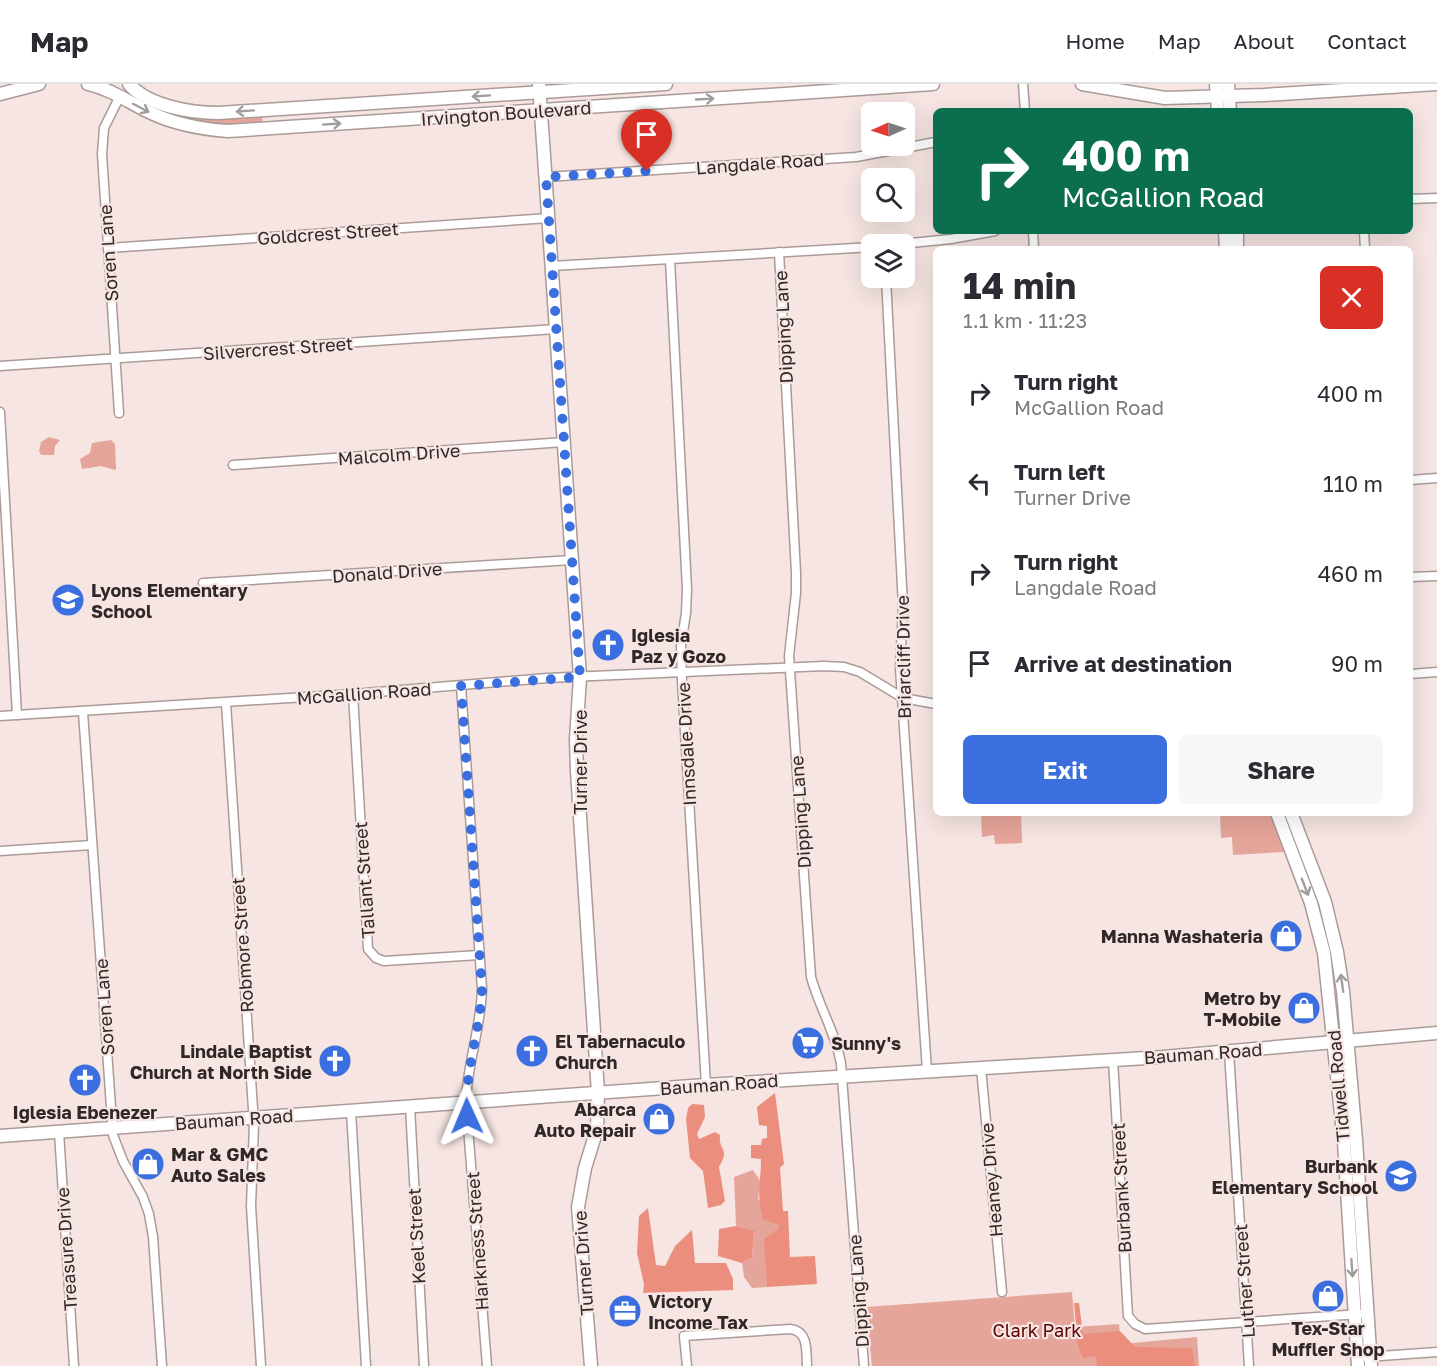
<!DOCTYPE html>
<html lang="en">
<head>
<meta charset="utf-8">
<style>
  body { margin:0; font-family:"Golos Text",sans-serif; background:#f7f7f7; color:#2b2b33; height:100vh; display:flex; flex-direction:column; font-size:22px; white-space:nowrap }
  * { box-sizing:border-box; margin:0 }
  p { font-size:20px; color:#7c7c81 }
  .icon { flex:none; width:33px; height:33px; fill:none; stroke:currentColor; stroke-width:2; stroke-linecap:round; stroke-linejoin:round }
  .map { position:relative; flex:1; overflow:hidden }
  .sheet { position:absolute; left:933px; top:162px; width:480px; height:570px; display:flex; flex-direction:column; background:#fff; border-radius:9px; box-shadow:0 6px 24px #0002 }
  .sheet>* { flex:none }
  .top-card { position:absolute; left:933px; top:24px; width:480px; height:126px; border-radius:9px; box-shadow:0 6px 24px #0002; background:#0b6e4f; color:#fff; overflow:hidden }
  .needle { width:39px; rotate:267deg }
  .tools { position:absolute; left:861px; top:18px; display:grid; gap:12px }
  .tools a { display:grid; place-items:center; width:54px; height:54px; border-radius:9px; background:#fff; box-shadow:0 6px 24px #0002; font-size:30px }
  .pin { position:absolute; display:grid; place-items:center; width:51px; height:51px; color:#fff; margin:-62px -26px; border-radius:50% 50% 50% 0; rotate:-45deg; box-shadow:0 0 6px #0007 }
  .pin .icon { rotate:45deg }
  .me { position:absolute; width:66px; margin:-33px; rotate:359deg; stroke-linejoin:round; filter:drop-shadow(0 0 4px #0008) }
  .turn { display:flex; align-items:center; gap:21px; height:126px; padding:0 30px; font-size:27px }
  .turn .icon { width:78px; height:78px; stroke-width:2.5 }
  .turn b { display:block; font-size:42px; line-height:51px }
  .round { display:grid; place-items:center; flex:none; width:63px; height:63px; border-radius:9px; background:#f7f7f7 }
  .head { display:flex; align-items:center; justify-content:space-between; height:102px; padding:0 30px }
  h1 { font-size:36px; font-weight:700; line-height:45px }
  .primary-button { display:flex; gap:12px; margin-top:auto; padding:12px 30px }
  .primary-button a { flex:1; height:69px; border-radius:9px; background:#3b6fdf; color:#fff; font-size:24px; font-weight:700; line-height:69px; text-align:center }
  .primary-button a+a { background:#f7f7f7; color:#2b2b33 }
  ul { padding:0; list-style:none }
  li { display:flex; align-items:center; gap:18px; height:90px; padding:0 30px }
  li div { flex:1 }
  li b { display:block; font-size:22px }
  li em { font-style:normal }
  header { display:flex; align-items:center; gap:36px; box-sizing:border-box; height:84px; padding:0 30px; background:#fff; border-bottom:2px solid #e1e1e2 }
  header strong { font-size:28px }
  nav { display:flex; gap:33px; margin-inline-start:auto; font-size:21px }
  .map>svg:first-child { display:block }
  .green { fill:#e6a59a }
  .forest { fill:#eb8e7e }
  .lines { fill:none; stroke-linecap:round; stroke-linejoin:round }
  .street-casing { stroke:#ab9b98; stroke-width:11 }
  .secondary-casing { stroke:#ab9b98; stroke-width:15 }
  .street { stroke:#fff; stroke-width:8 }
  .secondary { stroke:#fff; stroke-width:12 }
  .oneway { stroke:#a19e9e }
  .route { stroke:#3b6fdf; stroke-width:10; stroke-dasharray:0 18 }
  .labels { text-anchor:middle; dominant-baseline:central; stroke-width:4.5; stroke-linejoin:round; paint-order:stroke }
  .street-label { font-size:18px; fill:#2f2827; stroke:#f6e5e2 }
  .poi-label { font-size:18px; font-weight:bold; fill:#2f2827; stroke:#f6e5e2; text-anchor:start }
  .park-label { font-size:18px; fill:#5a0300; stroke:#f6e5e2 }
</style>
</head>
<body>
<header>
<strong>Map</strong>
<nav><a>Home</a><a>Map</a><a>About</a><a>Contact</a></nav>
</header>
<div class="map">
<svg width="1437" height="1282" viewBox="0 0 1437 1282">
  <rect width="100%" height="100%" fill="#f6e5e2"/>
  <g class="green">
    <path d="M 184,31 L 262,32 L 263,39 L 229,43 L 183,36 Z"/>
    <path d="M 49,353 L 60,356 L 55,362 L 54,371 L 41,371 L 39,367 L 41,358 Z"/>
    <path d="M 111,356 L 115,360 L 116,385 L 115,386 L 101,382 L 82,385 L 80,375 L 90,369 L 92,359 Z"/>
    <path d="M 981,729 L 1021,729 L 1022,759 L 995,760 L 994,751 L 982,753 Z"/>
    <path d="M 1220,729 L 1270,729 L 1285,768 L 1233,771 L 1232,753 L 1221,754 Z"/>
    <path d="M 753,1086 L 761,1098 L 758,1115 L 779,1141 L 777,1145 L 765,1155 L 767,1203 L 752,1204 L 744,1193 L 742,1179 L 752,1174 L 754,1146 L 736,1142 L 734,1093 Z"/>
    <path d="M 1072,1208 L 1075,1243 L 1119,1240 L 1121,1260 L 1197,1253 L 1199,1282 L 872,1282 L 866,1223 Z"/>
  </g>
  <g class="forest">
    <path d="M 775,1009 L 784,1080 L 780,1084 L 783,1127 L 788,1127 L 790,1173 L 815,1172 L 817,1200 L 767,1203 L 764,1155 L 777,1145 L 779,1141 L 763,1135 C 756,1116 761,1096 761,1075 L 751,1074 L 751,1061 L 761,1061 L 762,1055 L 767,1054 L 767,1042 L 759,1041 L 757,1023 Z"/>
    <path d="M 692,1020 L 704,1021 L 705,1033 L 697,1050 L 699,1055 L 715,1048 L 720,1051 C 718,1068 731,1063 719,1083 L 725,1117 L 721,1121 L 708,1124 L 703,1087 L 690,1074 L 686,1035 L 688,1024 Z"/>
    <path d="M 648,1124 L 656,1181 L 665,1182 L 675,1162 L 692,1146 L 695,1179 L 726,1179 L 733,1195 L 733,1206 L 643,1209 L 644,1200 L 637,1169 L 639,1132 Z"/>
    <path d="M 736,1142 L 754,1146 L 752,1174 L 742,1179 L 718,1172 L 719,1145 Z"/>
    <path d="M 1074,1219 L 1079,1219 L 1083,1250 L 1120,1247 L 1135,1263 L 1192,1264 L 1195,1282 L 1097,1282 L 1096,1272 L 1083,1274 L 1078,1262 Z"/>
  </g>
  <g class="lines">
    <g class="street-casing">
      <g id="street">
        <path d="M 1023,0 L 1025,27"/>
        <path d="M 546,93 L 856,73 L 936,58"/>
        <path d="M 1410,115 L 1437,114"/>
        <path d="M 1033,147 L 1034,165"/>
        <path d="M 1364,147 L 1365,165"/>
        <path d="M 901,160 L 951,155 L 995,147"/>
        <path d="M 108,164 L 549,134"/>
        <path d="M 779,168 L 796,489 L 796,509 L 789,572 L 811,893 C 819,923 836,949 841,980 L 864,1282"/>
        <path d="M 670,176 L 687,505 L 686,529 L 681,561 L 682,597 L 706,1001"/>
        <path d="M 552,182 L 872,163"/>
        <path d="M 886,194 L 903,522 L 900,584 L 927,987"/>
        <path d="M 0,282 L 556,245"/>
        <path d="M 0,328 L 17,631"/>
        <path d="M 119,329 L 102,70 L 104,44 L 120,12"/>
        <path d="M 233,381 L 564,358"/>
        <path d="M 1410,396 L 1437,394"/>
        <path d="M 1410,493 L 1437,492"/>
        <path d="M 203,499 L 572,476"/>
        <path d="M 1410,590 L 1437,588"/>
        <path d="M 461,602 L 482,905 C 481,944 467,980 466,1018 L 487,1282"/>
        <path d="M 353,610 L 368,865 L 376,874 L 384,877 L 479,871"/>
        <path d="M 226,619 L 254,1040 L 251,1122 L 261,1282"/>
        <path d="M 83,628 L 113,1051 L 123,1077 L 143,1113 L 149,1130 L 153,1153 L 162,1282"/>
        <path d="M 0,632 L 353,610 L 547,594 L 824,582 L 844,583 L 860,588 L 903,614 L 936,620"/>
        <path d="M 0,767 L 92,761"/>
        <path d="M 1229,968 L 1249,1282"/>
        <path d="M 1113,976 L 1128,1232 L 1135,1240 L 1145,1245 L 1360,1230"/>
        <path d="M 981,984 L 1002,1208"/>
        <path d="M 410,1022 L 424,1282"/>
        <path d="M 351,1027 L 366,1282"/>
        <path d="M 59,1048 L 74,1282"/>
        <path d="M 1366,1273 L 1437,1268"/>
        <path d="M 687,1282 L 684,1252 L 790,1245 C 809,1247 806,1267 807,1282"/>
      </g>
    </g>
    <g class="secondary-casing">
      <g id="secondary">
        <path d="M 88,0 C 110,5 127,17 147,27 C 173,40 199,45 228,47 L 933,0"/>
        <path d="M 129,0 C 148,22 191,29 218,29 L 666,0"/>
        <path d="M 539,0 L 580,593 L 576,655 L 577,687 L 598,1009 L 597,1045 L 585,1084 L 578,1123 L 591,1282"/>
        <path d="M 1082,0 L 1165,14 L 1264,11 L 1437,0"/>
        <path d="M 1216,0 L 1218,27"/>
        <path d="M 1228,0 L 1230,27"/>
        <path d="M 0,10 L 39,0"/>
        <path d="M 1225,147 L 1226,165"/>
        <path d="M 1237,147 L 1237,165"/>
        <path d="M 1277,729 L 1311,819 L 1324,869 L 1344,1058 L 1358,1282"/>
        <path d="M 1291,729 L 1325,818 L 1337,868 L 1343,907 L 1356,1056 L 1371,1282"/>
        <path d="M 0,1052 L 706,1001 L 1163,973 L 1437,949"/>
      </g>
    </g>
    <use href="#street" class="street"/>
    <use href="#secondary" class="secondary"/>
  </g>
  <defs><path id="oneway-shaft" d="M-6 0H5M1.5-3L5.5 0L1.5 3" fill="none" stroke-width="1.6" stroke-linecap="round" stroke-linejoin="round" transform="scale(1.5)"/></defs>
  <g class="oneway">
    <use href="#oneway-shaft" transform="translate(481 12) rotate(176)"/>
    <use href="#oneway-shaft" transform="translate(705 15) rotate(-3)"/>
    <use href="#oneway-shaft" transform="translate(141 24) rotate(28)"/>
    <use href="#oneway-shaft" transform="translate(245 27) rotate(176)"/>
    <use href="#oneway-shaft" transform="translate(332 40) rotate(-4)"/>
    <use href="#oneway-shaft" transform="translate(1305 803) rotate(69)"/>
    <use href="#oneway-shaft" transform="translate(1342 899) rotate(-98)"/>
    <use href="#oneway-shaft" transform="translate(1352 1184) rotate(86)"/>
  </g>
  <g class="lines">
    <path class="route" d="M 467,1032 C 464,989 480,948 482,905 L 461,602 L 580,593 L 546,93 L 647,87"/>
  </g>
  <defs>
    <g id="school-disc" transform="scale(1.725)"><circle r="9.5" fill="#3b6fdf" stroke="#f6e5e2"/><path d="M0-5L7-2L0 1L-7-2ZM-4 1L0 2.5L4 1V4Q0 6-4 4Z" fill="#fff"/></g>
    <g id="church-disc" transform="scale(1.725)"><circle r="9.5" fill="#3b6fdf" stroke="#f6e5e2"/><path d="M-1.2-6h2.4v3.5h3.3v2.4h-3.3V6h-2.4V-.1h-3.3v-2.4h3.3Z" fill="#fff"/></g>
    <g id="shop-disc" transform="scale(1.725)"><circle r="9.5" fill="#3b6fdf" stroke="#f6e5e2"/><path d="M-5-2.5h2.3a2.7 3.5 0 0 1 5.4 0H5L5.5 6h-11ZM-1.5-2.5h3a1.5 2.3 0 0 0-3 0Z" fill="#fff"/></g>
    <g id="supermarket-disc" transform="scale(1.725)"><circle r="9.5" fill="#3b6fdf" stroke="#f6e5e2"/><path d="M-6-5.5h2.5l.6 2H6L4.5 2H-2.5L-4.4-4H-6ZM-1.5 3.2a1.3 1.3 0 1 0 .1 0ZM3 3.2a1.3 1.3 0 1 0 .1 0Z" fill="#fff"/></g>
    <g id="office-disc" transform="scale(1.725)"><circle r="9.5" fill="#3b6fdf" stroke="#f6e5e2"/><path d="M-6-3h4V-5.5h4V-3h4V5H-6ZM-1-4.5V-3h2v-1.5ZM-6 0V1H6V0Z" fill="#fff"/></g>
  </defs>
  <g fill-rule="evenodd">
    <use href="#school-disc" x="68" y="516"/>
    <use href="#church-disc" x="608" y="561"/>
    <use href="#shop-disc" x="1286" y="852"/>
    <use href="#shop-disc" x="1304" y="924"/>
    <use href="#supermarket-disc" x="808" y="959"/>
    <use href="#church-disc" x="532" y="967"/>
    <use href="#church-disc" x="335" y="977"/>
    <use href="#church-disc" x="85" y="996"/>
    <use href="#shop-disc" x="659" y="1035"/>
    <use href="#shop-disc" x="148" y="1080"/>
    <use href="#school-disc" x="1401" y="1092"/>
    <use href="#shop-disc" x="1328" y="1212"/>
    <use href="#office-disc" x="625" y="1227"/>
  </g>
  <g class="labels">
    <g class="street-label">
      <text transform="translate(506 29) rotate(-4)">Irvington Boulevard</text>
      <text transform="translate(760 79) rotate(-4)">Langdale Road</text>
      <text transform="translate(328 149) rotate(-4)">Goldcrest Street</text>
      <text transform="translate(108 169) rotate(-94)">Soren Lane</text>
      <text transform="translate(783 243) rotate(-93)">Dipping Lane</text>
      <text transform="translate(278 264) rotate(-4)">Silvercrest Street</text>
      <text transform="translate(399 370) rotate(-4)">Malcolm Drive</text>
      <text transform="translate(387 488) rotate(-4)">Donald Drive</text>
      <text transform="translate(903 573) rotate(-91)">Briarcliff Drive</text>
      <text transform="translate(364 609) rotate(-4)">McGallion Road</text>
      <text transform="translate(686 660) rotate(-93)">Innsdale Drive</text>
      <text transform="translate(580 678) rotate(-90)">Turner Drive</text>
      <text transform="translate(800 728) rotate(-94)">Dipping Lane</text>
      <text transform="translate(364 796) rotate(-94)">Tallant Street</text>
      <text transform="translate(242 861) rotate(-94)">Robmore Street</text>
      <text transform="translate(104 923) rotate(-94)">Soren Lane</text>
      <text transform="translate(1203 969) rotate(-4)">Bauman Road</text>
      <text transform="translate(719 1000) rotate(-4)">Bauman Road</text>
      <text transform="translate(1338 1002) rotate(-95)">Tidwell Road</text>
      <text transform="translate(234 1035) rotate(-4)">Bauman Road</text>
      <text transform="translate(991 1096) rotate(-95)">Heaney Drive</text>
      <text transform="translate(1121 1104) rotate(-93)">Burbank Street</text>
      <text transform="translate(416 1152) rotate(-93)">Keel Street</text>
      <text transform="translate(477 1157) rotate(-94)">Harkness Street</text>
      <text transform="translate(66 1165) rotate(-94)">Treasure Drive</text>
      <text transform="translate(583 1179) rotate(-94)">Turner Drive</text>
      <text transform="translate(1244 1197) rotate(-94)">Luther Street</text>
      <text transform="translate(858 1207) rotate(-94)">Dipping Lane</text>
    </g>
    <g class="poi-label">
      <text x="91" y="506">Lyons Elementary<tspan x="91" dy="21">School</tspan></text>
      <text x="631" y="551">Iglesia<tspan x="631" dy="21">Paz y Gozo</tspan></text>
      <text x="1263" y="852" text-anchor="end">Manna Washateria</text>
      <text x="1281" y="914" text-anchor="end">Metro by<tspan x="1281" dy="21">T-Mobile</tspan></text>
      <text x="555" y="957">El Tabernaculo<tspan x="555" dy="21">Church</tspan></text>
      <text x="831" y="959">Sunny's</text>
      <text x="312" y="967" text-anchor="end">Lindale Baptist<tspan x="312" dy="21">Church at North Side</tspan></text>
      <text x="636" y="1025" text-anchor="end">Abarca<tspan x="636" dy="21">Auto Repair</tspan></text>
      <text x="85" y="1028" text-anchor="middle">Iglesia Ebenezer</text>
      <text x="171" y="1070">Mar &amp; GMC<tspan x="171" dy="21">Auto Sales</tspan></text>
      <text x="1378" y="1082" text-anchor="end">Burbank<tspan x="1378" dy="21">Elementary School</tspan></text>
      <text x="648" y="1217">Victory<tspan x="648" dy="21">Income Tax</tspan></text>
      <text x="1328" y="1244" text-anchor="middle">Tex-Star<tspan x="1328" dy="21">Muffler Shop</tspan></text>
    </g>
    <g class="park-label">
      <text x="1037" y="1246">Clark Park</text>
    </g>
  </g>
</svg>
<div class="tools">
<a><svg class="needle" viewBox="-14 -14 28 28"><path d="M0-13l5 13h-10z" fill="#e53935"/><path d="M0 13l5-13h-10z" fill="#7c7c81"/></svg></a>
<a><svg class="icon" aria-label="search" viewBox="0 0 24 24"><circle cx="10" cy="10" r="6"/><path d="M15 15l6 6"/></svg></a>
<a><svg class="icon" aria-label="layers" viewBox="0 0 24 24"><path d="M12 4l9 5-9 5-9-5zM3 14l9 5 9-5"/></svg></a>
</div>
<div class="pin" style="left:647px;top:87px;background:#d93025"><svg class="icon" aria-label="arrive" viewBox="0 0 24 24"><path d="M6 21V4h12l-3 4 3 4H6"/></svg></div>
<svg class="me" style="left:467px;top:1032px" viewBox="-20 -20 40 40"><path d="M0-17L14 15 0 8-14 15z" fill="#3b6fdf" stroke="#fff" stroke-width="4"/></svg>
<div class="top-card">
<div class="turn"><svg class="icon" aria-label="right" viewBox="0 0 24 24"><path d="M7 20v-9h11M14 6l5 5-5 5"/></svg><div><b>400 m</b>McGallion Road</div></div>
</div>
<section class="sheet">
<div class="head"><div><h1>14 min</h1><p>1.1 km · 11:23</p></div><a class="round" style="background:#d93025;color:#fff"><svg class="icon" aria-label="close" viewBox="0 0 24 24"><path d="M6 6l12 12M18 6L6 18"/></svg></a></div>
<ul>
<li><svg class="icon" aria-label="right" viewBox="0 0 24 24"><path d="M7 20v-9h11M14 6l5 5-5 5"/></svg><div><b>Turn right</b><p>McGallion Road</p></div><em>400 m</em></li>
<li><svg class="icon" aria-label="left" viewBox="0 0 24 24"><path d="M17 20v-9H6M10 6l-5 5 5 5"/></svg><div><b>Turn left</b><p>Turner Drive</p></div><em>110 m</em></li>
<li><svg class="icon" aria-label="right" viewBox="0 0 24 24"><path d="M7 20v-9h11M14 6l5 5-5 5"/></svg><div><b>Turn right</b><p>Langdale Road</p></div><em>460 m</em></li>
<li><svg class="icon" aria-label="arrive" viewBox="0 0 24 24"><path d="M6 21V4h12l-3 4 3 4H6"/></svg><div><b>Arrive at destination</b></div><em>90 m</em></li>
</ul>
<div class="primary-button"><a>Exit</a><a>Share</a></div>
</section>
</div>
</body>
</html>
